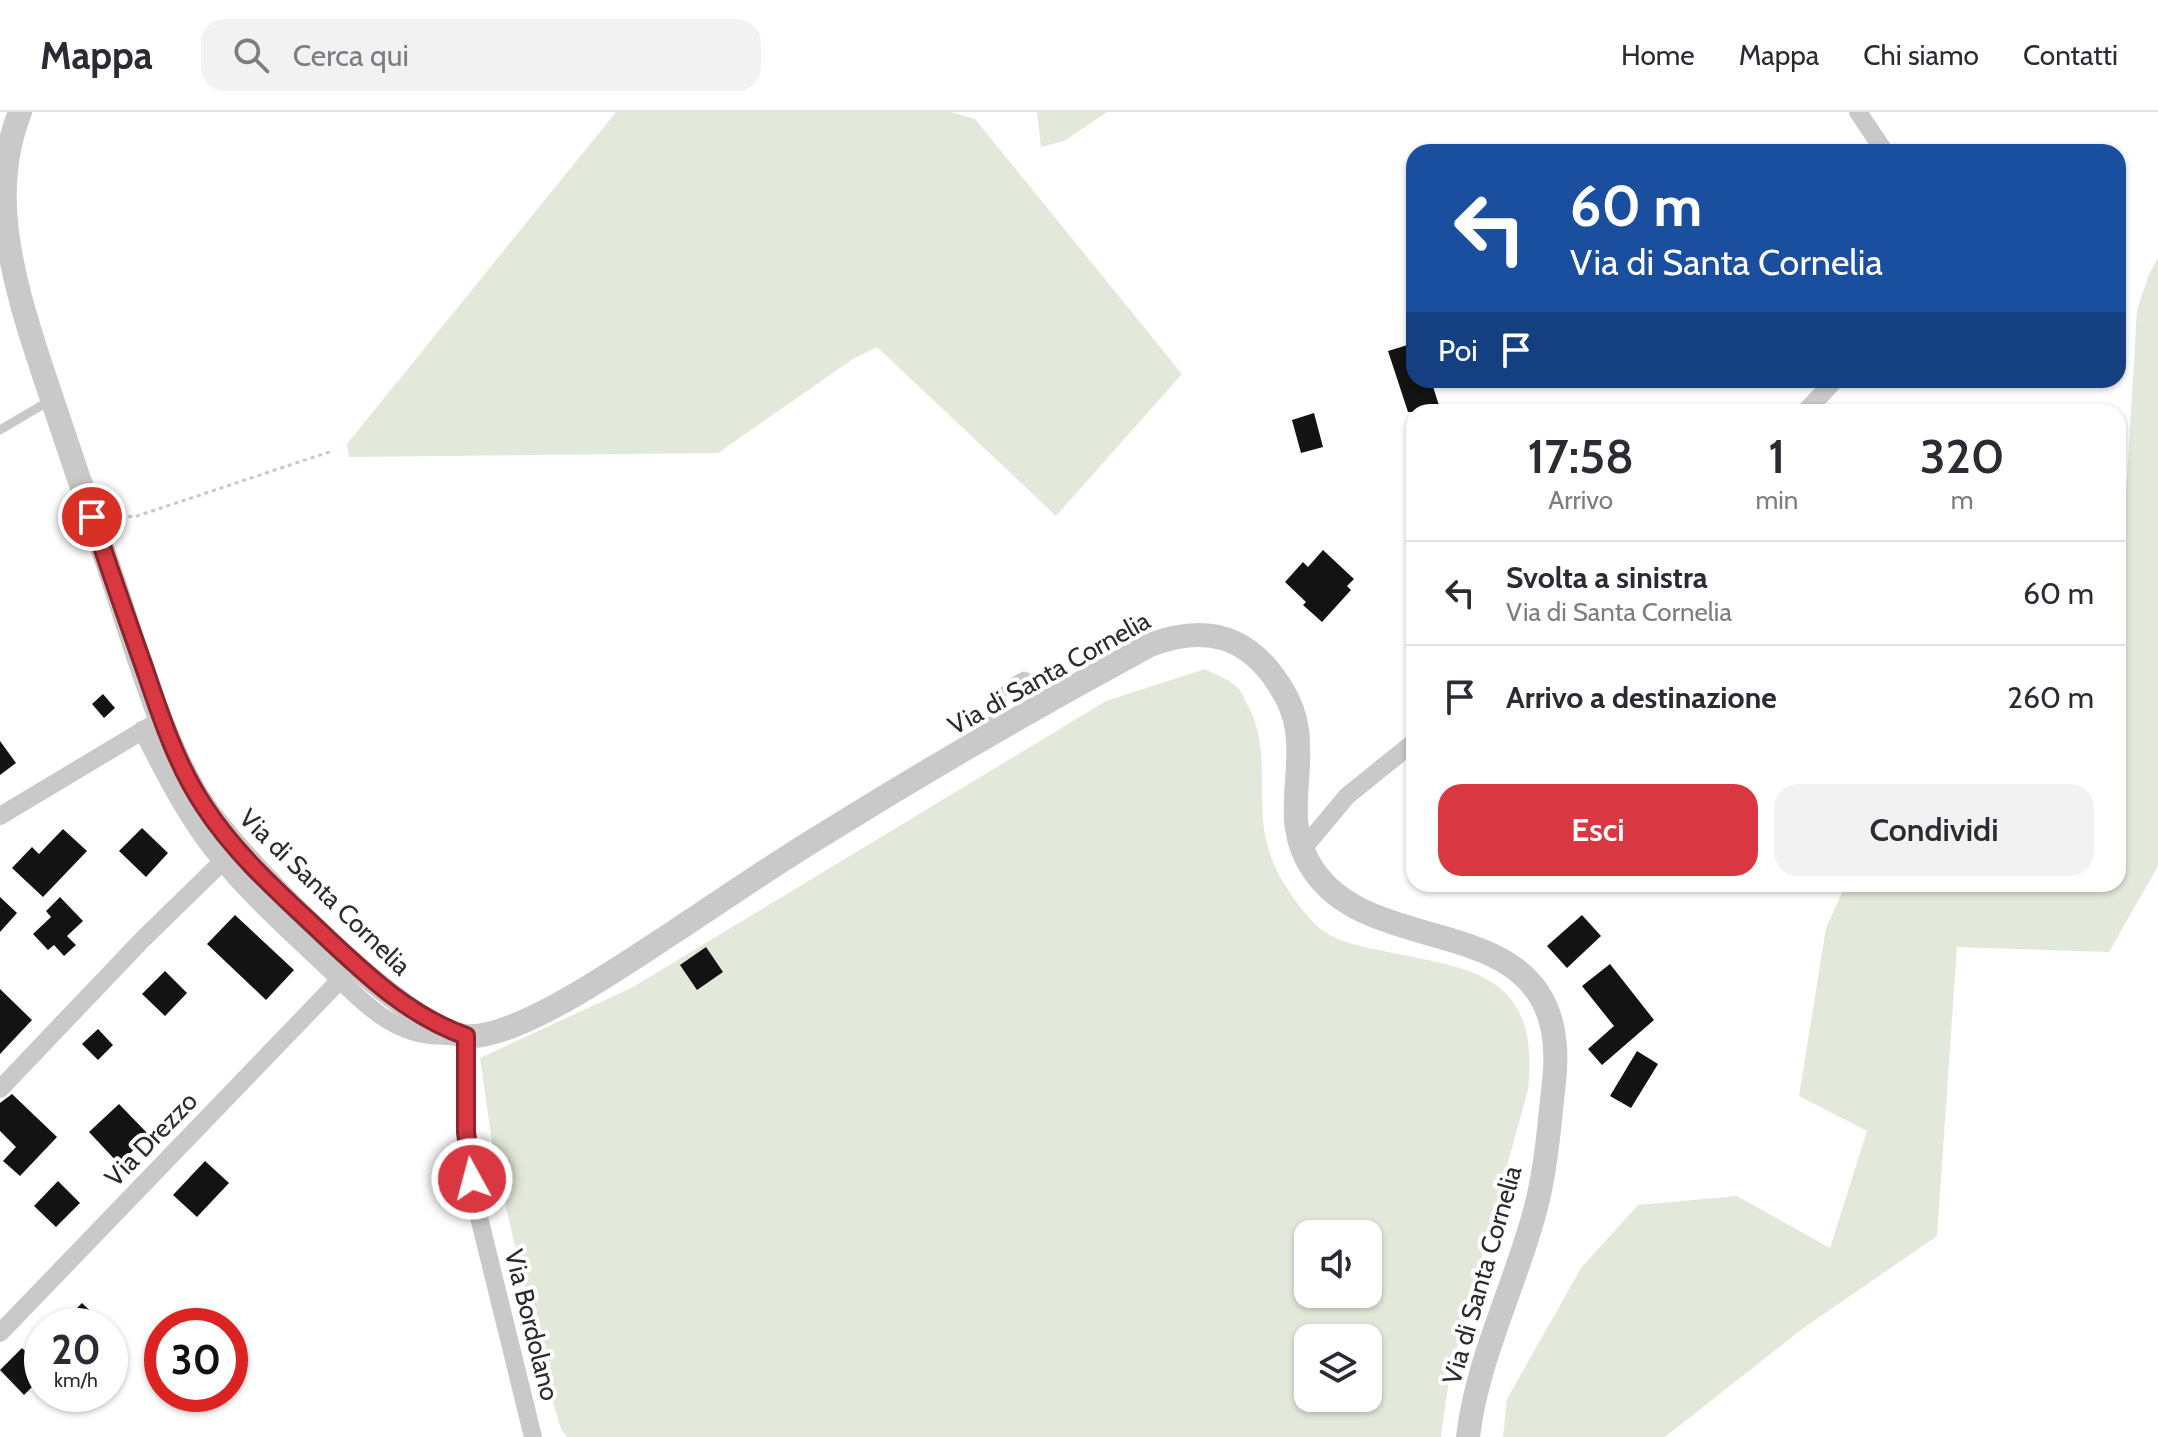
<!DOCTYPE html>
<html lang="it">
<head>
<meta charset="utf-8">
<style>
  body { margin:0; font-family:Cabin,sans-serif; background:#f2f2f3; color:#2b2b33; height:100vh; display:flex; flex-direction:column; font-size:30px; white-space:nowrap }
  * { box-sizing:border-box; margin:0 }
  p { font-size:26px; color:#7c7c81 }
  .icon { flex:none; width:44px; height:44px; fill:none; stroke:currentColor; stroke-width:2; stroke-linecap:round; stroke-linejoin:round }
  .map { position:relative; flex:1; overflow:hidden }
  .side { position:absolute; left:1406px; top:292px; width:720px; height:488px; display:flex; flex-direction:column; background:#fff; border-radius:24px; box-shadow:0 2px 6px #0004 }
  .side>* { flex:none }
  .banner { position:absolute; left:1406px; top:32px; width:720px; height:244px; border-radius:24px; box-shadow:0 2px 6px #0004; background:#1a4fa0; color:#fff; overflow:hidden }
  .tools { position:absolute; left:1294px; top:1108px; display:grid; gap:16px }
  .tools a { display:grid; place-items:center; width:88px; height:88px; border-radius:16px; background:#fff; box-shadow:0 2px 6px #0004; font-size:40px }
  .speed { position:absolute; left:24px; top:1196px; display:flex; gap:16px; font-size:40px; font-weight:700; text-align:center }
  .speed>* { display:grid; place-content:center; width:104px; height:104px; border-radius:50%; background:#fff; box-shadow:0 2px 6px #0004; line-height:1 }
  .speed small { font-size:20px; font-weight:400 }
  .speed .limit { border:12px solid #d22; background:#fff; color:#111 }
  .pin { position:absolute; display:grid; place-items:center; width:68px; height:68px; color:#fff; margin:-34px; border:4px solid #fff; border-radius:50%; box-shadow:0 2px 8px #0007 }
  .me { position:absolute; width:88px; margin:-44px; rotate:353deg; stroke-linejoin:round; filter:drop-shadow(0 0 6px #0008) }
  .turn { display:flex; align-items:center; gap:28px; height:168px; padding:0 32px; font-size:36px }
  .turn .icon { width:104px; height:104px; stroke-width:2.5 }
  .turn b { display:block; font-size:56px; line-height:68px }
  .then { display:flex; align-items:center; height:76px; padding:0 32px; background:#0003; gap:16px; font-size:30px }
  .eta { display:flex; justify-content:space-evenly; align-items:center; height:136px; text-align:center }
  .eta b { font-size:48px; font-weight:600; line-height:56px }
  .cta { display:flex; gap:16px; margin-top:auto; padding:16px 32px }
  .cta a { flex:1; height:92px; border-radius:24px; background:#d93842; color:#fff; font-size:32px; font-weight:600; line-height:92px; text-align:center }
  .cta a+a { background:#f2f2f3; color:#2b2b33 }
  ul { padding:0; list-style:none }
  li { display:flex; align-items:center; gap:24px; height:104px; padding:0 32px; border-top:2px solid #e1e1e2 }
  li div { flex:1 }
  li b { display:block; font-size:30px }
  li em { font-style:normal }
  header { display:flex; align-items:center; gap:48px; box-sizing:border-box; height:112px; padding:0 40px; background:#fff; border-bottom:2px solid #e1e1e2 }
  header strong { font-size:38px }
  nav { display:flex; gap:44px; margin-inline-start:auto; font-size:28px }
  .search { width:560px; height:72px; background:#f2f2f3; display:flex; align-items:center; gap:20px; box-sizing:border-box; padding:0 28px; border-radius:24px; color:#7c7c81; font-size:30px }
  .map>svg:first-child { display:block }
  .green { fill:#e2e9da; fill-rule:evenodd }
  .building { fill:#131313 }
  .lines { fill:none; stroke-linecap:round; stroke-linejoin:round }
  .path { stroke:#c9c9c9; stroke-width:3; stroke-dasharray:4 4; stroke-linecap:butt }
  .service { stroke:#c9c9c9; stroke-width:9 }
  .minor { stroke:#c9c9c9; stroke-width:18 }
  .tertiary { stroke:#c9c9c9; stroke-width:24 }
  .route-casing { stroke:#8d242b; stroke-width:20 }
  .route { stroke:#d93842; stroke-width:14 }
  .labels { text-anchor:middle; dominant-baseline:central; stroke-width:8; stroke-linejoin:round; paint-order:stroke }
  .street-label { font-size:26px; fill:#2c2c2c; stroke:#fff }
</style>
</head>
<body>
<header>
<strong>Mappa</strong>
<div class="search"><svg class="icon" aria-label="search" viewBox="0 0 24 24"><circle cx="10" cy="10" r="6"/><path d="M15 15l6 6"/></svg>Cerca qui</div>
<nav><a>Home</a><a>Mappa</a><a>Chi siamo</a><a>Contatti</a></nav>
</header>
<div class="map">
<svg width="2158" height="1325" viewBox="0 0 2158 1325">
  <rect width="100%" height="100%" fill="#fff"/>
  <g class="green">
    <path d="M 616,0 L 951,0 L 975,7 L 1182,262 L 1056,404 L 877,235 L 853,247 L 718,341 L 349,345 L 347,332 Z"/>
    <path d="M 1037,0 L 1107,0 L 1064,29 L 1041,35 Z"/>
    <path d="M 2158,146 L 2158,754 L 2109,840 L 1957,835 L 1937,1124 L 1802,1217 L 1665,1325 L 1503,1325 L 1507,1287 L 1581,1156 L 1638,1093 L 1737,1084 L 1830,1136 L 1867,1019 L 1799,984 L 1826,816 L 1846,772 L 2118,772 L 2118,420 L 2125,402 L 2137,198 L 2149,162 Z"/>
    <path d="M 1205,557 C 1215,562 1228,567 1237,575 C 1241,578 1244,585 1246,590 C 1274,638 1253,689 1269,739 C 1277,765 1295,791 1314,811 C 1329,827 1354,833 1374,837 C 1467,857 1541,857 1528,978 L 1450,1260 L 1441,1325 L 567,1325 L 561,1317 L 547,1271 L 494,1044 L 480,946 L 633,875 L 1106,589 ZM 1308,1122 L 1368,1122 L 1368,1182 L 1308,1182 ZM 1308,1226 L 1368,1226 L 1368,1286 L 1308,1286 Z"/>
  </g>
  <g class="building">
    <path d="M 1414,231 L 1414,268 L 1431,268 L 1441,300 L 1408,300 L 1388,239 Z"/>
    <path d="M 1314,301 L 1323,335 L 1301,341 L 1292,308 Z"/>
    <path d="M 1323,438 L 1354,467 L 1347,474 L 1351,478 L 1322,510 L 1303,493 L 1306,490 L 1285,470 L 1303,450 L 1308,455 Z"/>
    <path d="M 103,582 L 115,596 L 104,606 L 92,592 Z"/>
    <path d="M 0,629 L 16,651 L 0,663 Z"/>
    <path d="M 142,716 L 168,741 L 146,765 L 119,739 Z"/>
    <path d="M 63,717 L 87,739 L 43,785 L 12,756 L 32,735 L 39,742 Z"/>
    <path d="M 0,785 L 17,801 L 0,820 Z"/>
    <path d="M 60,785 L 83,809 L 67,824 L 76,833 L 64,844 L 54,833 L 48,838 L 33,822 L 51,805 L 46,799 Z"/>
    <path d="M 235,803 L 294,858 L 266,888 L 207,832 Z"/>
    <path d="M 1582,803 L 1601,824 L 1567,856 L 1547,834 Z"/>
    <path d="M 706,835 L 723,860 L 697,878 L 680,853 Z"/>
    <path d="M 1610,852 L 1654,908 L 1602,953 L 1588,937 L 1614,914 L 1582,874 Z"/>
    <path d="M 165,859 L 187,881 L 165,904 L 142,882 Z"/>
    <path d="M 0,877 L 32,908 L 0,942 Z"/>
    <path d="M 98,917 L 113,933 L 98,948 L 82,932 Z"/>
    <path d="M 1637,939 L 1658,952 L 1631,996 L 1610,984 Z"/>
    <path d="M 12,982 L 57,1025 L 20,1064 L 3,1049 L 16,1035 L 0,1019 L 0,991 Z"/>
    <path d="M 119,992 L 149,1023 L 119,1052 L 89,1020 Z"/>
    <path d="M 205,1049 L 229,1071 L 197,1105 L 173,1083 Z"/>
    <path d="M 58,1069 L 80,1091 L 56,1115 L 34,1094 Z"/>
    <path d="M 82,1191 L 106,1214 L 59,1214 Z"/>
    <path d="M 22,1236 L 32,1246 L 36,1242 L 42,1249 L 42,1265 L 24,1283 L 0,1258 Z"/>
  </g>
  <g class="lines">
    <path class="path" d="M 108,394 L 111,393 L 126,404 L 134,405 L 332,339"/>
    <g class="service">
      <path d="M 0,318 L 49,289"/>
      <path d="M 981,621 C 992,599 1000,574 1024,564 L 1038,569 L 1053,583"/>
    </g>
    <g class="minor">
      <path d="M 1858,0 L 1885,40"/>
      <path d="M 1805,300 L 1835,268"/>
      <path d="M 142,618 C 161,655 179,691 203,725 C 238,774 285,815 329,857 C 352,879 376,906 406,917 C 425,925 446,924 466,924 L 466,1020 L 475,1089 L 533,1325"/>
      <path d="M 0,704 L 152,613"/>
      <path d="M 1302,738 L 1347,684 L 1414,630"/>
      <path d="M 0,977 L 143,827 L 222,750"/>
      <path d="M 0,1221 L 340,868"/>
    </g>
    <path class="tertiary" d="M 20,0 C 5,38 2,80 7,120 C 14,174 31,224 48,275 C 67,331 86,388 105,444 C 132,521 155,612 196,682 C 228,737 403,917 465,924 C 517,929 630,848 674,820 C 724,787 773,753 824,722 C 930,656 1039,593 1150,533 C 1205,512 1248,523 1280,574 C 1289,588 1295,602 1297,618 C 1304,669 1281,712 1314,759 C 1372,844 1532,802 1553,919 C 1558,945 1554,971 1551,997 C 1548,1031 1544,1066 1535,1099 C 1515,1174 1477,1247 1468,1325"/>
  </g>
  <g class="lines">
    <g class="route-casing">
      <path id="route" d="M 92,405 C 109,455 126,505 144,555 C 160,602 176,652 204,694 C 237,745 285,786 328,827 C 371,867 410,904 466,924 L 466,1020 L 472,1067"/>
    </g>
    <use href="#route" class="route"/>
  </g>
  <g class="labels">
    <g class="street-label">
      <text transform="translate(1049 561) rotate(-29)">Via di Santa Cornelia</text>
      <text transform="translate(325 780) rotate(44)">Via di Santa Cornelia</text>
      <text transform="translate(151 1027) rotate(-46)">Via Drezzo</text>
      <text transform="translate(1482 1163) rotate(-74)">Via di Santa Cornelia</text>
      <text transform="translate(532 1213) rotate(76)">Via Bordolano</text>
    </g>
  </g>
</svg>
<div class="tools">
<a><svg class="icon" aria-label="sound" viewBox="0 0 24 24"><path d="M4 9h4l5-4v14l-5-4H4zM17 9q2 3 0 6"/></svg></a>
<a><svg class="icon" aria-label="layers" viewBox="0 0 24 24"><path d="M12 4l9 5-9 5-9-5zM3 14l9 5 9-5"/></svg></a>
</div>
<div class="speed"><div>20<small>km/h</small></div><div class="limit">30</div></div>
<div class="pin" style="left:92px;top:405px;background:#d93025"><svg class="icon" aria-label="arrive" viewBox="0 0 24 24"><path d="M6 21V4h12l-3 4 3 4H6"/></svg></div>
<svg class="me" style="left:472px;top:1067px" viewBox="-20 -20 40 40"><circle r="17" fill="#d93842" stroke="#fff" stroke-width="3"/><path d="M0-11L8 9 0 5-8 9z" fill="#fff"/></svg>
<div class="banner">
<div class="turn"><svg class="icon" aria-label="left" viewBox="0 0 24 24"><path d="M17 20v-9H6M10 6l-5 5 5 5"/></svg><div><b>60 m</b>Via di Santa Cornelia</div></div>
<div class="then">Poi<svg class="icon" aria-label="arrive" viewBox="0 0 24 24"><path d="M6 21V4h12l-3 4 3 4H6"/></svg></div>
</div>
<section class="side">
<div class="eta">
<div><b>17:58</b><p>Arrivo</p></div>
<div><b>1</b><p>min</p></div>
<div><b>320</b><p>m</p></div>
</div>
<ul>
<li><svg class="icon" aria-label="left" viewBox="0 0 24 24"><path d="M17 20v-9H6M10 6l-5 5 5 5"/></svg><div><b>Svolta a sinistra</b><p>Via di Santa Cornelia</p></div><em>60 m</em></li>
<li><svg class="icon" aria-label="arrive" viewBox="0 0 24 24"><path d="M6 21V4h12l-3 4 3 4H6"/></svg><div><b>Arrivo a destinazione</b></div><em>260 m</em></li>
</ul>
<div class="cta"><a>Esci</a><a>Condividi</a></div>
</section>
</div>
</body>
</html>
